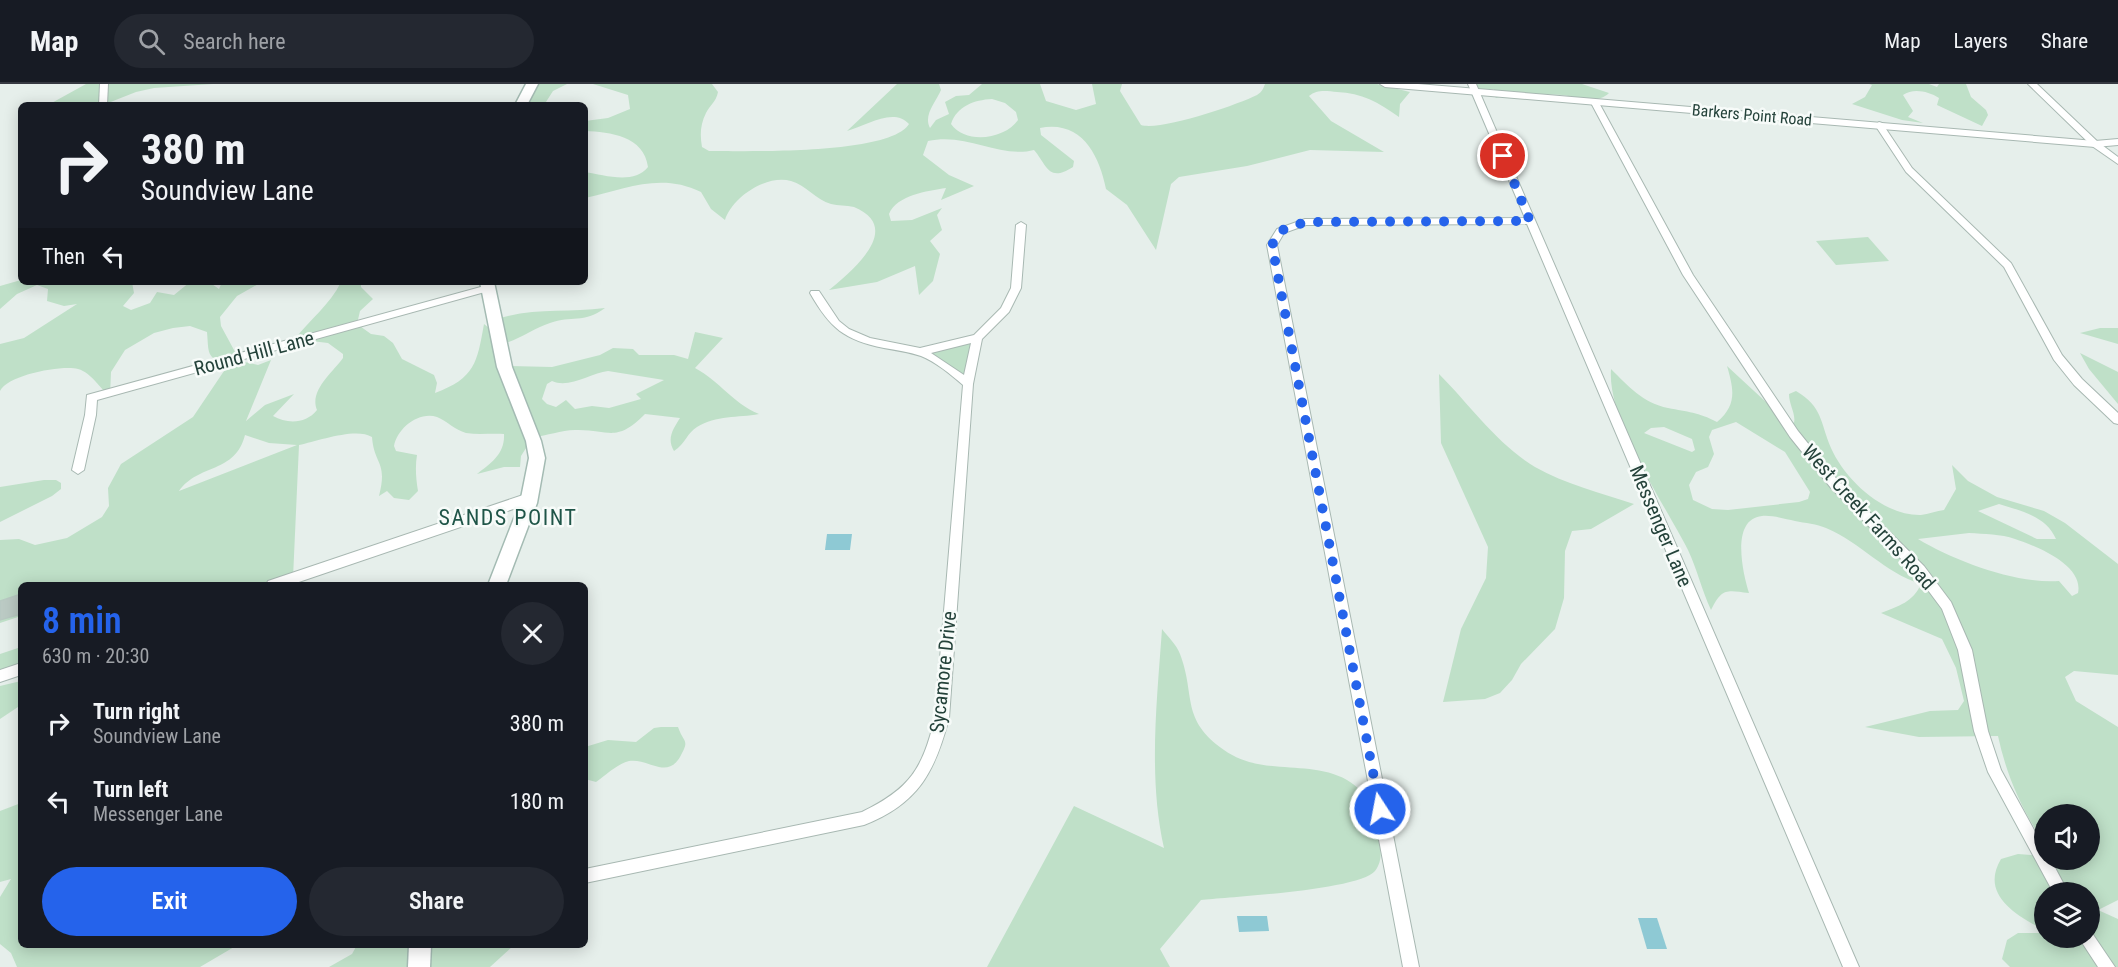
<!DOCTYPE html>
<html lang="en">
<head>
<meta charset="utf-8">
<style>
  body { margin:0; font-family:"Roboto Condensed",sans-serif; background:#242831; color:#f1f3f6; height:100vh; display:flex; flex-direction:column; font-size:22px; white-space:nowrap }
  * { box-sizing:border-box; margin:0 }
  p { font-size:20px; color:#9ea1a6 }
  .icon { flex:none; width:33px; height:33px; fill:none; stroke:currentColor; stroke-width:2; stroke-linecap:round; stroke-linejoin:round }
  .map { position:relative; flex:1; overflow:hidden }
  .drawer { position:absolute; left:18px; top:498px; width:570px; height:366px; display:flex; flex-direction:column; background:#171b24; border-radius:9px; box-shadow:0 3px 15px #0003 }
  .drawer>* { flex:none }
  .hud { position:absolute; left:18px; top:18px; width:570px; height:183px; border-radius:9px; box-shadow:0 3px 15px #0003; background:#171b24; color:#f1f3f6; overflow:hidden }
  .controls { position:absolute; left:2034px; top:720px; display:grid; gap:12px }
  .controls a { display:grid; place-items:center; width:66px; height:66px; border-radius:50%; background:#171b24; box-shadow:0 3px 15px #0003; font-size:30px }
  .pin { position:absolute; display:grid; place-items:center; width:51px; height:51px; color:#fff; margin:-26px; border:3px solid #fff; border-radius:50%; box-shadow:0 2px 6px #0007 }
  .me { position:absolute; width:66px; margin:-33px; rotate:349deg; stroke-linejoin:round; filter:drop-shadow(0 0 4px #0008) }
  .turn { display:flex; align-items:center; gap:21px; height:126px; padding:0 24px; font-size:27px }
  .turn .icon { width:78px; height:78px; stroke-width:2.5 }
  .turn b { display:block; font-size:42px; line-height:51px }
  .then { display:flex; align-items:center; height:57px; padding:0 24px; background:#0003; gap:12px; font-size:22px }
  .round { display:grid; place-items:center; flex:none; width:63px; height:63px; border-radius:32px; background:#242831 }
  .overview { display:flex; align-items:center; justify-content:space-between; height:102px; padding:0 24px }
  h1 { font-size:36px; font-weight:600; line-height:45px; color:#2563eb }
  .action { display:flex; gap:12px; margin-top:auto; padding:12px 24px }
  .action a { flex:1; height:69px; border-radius:36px; background:#2563eb; color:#fff; font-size:24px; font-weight:600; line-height:69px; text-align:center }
  .action a+a { background:#242831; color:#f1f3f6 }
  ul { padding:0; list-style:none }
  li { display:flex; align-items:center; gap:18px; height:78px; padding:0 24px }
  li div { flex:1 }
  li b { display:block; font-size:22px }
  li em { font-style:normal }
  header { display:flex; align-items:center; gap:36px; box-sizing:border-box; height:84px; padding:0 30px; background:#171b24; border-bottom:2px solid #363941 }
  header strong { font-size:28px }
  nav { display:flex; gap:33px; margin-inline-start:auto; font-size:21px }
  .search { width:420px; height:54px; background:#242831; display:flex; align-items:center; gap:15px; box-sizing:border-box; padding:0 21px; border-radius:33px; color:#9ea1a6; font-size:22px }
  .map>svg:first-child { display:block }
  .green { fill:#bfe0c8; fill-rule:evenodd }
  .water { fill:#8ec9d4 }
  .building { fill:#bbcac4; stroke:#b8c9c2; stroke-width:1.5 }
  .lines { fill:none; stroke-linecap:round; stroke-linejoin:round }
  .minor-casing { stroke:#a8b8b2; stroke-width:2 }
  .tertiary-casing { stroke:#a8b8b2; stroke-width:2 }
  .secondary-casing { stroke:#a4bbb3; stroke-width:3 }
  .minor { fill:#fff; fill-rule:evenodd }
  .tertiary { fill:#fff; fill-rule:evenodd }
  .secondary { fill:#fff; fill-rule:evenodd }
  .route { stroke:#2563eb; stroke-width:10; stroke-dasharray:0 18 }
  .labels { text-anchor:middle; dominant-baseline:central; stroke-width:5; stroke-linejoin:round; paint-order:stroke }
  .far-street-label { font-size:16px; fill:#24423a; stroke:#f7fbf9 }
  .street-label { font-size:20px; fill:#24423a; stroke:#f7fbf9 }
  .quarter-label { font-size:22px; letter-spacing:1.5px; fill:#1f5548; stroke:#f7fbf9 }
</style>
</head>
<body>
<header>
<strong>Map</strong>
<div class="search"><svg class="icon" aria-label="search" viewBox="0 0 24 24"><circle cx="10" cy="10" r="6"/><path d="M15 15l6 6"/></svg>Search here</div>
<nav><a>Map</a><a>Layers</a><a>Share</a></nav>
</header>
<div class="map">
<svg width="2118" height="883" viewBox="0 0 2118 883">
  <rect width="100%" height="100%" fill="#e6efeb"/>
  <g class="green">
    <path d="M 86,0 L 213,0 L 154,4 L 136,8 L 103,21 L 48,21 Z"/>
    <path d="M 538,0 L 567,0 L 553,7 L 544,21 L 526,21 Z"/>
    <path d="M 593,0 L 712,0 L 718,8 C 716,18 710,21 706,29 C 700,41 700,51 702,63 L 709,67 C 746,67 890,71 909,40 C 893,23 866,42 847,47 L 897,0 L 939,0 L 941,6 C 936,18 923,31 930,44 L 936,36 L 949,30 L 945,18 L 956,12 L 969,11 L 982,0 L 1040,0 L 1046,17 L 1076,26 L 1096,20 L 1092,0 L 1122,0 L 1120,7 L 1141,41 C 1161,47 1237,21 1257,11 C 1262,8 1263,5 1265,0 L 1377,0 L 1410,8 L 1400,20 L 1399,33 C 1378,18 1362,9 1337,8 C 1327,7 1317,5 1309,12 L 1331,37 L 1384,68 L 1310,66 L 1247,82 L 1179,93 L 1171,100 L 1156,166 L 1127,121 L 1106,105 C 1099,70 1081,36 1040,44 L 1041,51 L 1074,77 L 1073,83 C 1048,99 1047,81 1034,66 C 1001,75 967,48 928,57 L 923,71 L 949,91 L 974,102 L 941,116 L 946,104 C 927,107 897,111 889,130 L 891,137 L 912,136 L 942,124 L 937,131 L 942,146 L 930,157 L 940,170 L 933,197 L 919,211 L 915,182 L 877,198 L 829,206 C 851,188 905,144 854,123 C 846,121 838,122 831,120 C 816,116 806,101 791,97 C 767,90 732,113 725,136 L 711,125 L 701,108 C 661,88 625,105 585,114 L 585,88 C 604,91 634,101 648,83 C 644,52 610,48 585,47 L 585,37 L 608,34 L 630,25 L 628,11 ZM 992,15 L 1005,19 L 1016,28 L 1018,36 C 1005,55 966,61 951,40 C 957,22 974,16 992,15 Z"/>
    <path d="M 1472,0 L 1582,0 L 1609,9 C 1597,21 1577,13 1563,11 C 1547,10 1511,10 1496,14 L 1493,10 L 1494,5 L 1476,8 Z"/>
    <path d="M 1869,0 L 1929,0 L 1937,3 L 1939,0 L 1966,0 L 1971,13 L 1986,26 L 1988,31 L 1982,42 L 1937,21 L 1939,14 C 1928,7 1913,4 1903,11 L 1913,27 L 1908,33 L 1923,39 L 1902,36 L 1852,20 L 1865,13 L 1872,1 Z"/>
    <path d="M 1868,153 L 1889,177 L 1836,181 L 1816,157 Z"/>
    <path d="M 21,196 L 132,198 L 134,209 L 123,222 L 131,226 L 150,219 L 157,208 L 174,211 L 190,198 L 209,198 L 219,205 L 222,198 L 262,198 L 237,212 L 220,233 L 221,242 L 240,277 L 258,281 L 271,276 L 246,337 L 265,321 L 294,310 L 273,332 C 287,340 306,340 317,326 C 309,307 332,289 343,274 L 343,270 L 328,259 L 295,255 C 310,235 330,221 341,198 L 361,198 L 361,203 L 373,215 L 360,227 L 357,240 L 371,250 L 384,252 L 393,259 L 402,275 L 434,291 L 437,299 L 435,309 C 475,294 477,279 484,240 L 490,245 L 494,236 C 531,223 567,229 605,224 C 583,240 572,231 550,239 C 535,244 521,254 506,259 L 510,282 L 552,283 L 600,271 L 613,264 L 633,265 L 639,271 L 674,271 L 688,275 L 695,248 L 723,254 L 695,284 C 721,298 731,318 759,330 C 738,334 716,331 697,343 C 687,349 686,359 674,367 C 666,354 674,344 680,334 L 645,330 C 615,360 610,345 575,346 C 561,346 547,352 533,353 L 521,372 L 520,383 L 504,383 L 477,390 C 491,379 505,370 504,350 C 492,349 479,351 466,349 C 455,346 447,337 437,333 C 418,327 397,345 394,362 L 396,367 L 417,371 C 415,383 416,395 418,407 L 409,416 L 394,414 L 387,407 L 379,412 C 388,377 374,381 372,353 C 356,343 318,357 299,361 L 293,494 L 273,501 L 21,501 L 21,532 L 0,539 L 0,456 L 19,455 L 35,461 L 67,454 L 102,433 L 109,422 L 108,404 L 121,380 L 193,333 L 226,284 C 206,270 209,271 207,248 L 190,242 L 173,244 L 154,249 L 125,266 L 111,288 L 110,312 C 99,304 92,289 78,285 C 61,281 8,291 0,307 L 0,260 L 24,254 L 77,220 L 64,222 L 47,217 L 48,205 L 37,201 L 17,210 L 0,225 L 0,202 ZM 608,287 L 664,296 L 636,310 L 641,315 L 609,324 L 592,322 L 575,325 L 566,316 L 556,323 L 547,320 L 542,315 L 547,300 L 552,297 C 569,305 591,289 608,287 ZM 245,351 L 269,359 L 297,361 L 179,407 C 199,379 235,390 245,351 Z"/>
    <path d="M 2100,244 L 2118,244 L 2118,260 L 2080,249 Z"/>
    <path d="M 971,259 L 965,292 L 930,269 Z"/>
    <path d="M 2080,269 L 2118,288 L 2118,320 L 2089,285 Z"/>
    <path d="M 1727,282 L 1767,319 L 1794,339 C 1796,329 1789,321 1789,310 L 1796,307 C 1823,323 1820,338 1831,364 C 1845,396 1884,432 1921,431 C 1928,430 1937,427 1944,426 L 1956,405 L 1952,381 L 1968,397 L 1997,413 L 2044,427 L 2065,439 L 2118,480 L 2118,591 L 2074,587 L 2065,593 L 2076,617 L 2118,643 L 2118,816 L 2098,826 L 2118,835 L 2118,883 L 2010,883 L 2002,875 L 2007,856 L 2018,849 L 2044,849 L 2044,854 L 2090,854 L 2090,808 L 2044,808 L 2044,846 C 2015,831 1980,810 2001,775 L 2018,770 L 2044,772 L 2044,776 L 2090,776 L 2090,730 L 2044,730 L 2044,758 C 2022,727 2006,690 1998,652 L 1919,653 L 1865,643 L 1930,627 L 1958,626 L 1964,617 L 1956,584 L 1942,555 L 1881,529 C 1899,522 1913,518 1921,500 C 1883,488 1862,459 1826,444 C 1817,440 1805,439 1795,437 C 1785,435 1772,431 1762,432 C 1730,435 1743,490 1749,509 C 1726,506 1722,504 1711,526 C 1702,507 1697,485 1688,466 C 1664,419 1607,337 1611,285 C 1628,302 1643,319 1668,324 C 1688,328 1698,328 1717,338 C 1737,321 1734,306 1727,282 ZM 1736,338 L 1785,368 L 1810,408 L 1808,415 L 1799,418 L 1728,426 L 1712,425 L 1693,416 L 1689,401 L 1696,388 L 1708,383 L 1714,370 L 1709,353 L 1712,346 ZM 1664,343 L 1692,355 L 1695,366 L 1692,368 L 1644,349 L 1651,344 ZM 1999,420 C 2021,427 2046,432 2056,455 L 2037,455 L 1978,427 ZM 1969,449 C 1984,450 2001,450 2015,455 C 2036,462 2084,481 2078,509 L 2072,512 L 2059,497 C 2015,500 1955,477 1918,455 Z"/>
    <path d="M 1439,290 C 1470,321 1497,360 1535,383 C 1565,400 1601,409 1634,420 L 1591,445 L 1572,447 L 1565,467 L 1564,514 L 1555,545 L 1521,580 L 1512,596 L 1500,609 L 1485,615 L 1443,618 L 1461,545 L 1486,494 L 1488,463 L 1441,359 Z"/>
    <path d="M 44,396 L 56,396 L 61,399 L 61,405 L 52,412 L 0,438 L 0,403 Z"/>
    <path d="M 1162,545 C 1167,552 1177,561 1180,570 C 1196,612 1180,635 1224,666 C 1262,693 1309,675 1347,696 C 1366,707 1375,727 1378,748 C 1380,763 1384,775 1375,787 C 1360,806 1230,813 1201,816 L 1160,865 L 1170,883 L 987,883 L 1074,722 L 1164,764 C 1148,693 1157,617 1162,545 Z"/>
    <path d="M 21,563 L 21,585 L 0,592 L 0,570 Z"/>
    <path d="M 21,597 L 21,621 L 0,635 L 0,602 Z"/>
    <path d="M 661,643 L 678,643 C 684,660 690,655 680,673 C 666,696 649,674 629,677 C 617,680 606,691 596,698 L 585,695 L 585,663 L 608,656 L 636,658 L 654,644 Z"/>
    <path d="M 21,719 L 21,861 L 235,861 L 234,863 L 200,883 L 17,883 L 11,869 L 0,860 L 0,813 L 11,795 L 0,798 L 0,727 Z"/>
    <path d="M 357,861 L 416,861 L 410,883 L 329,883 L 352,870 Z"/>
    <path d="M 428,861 L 514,861 L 490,883 L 428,883 Z"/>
  </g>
  <g class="water">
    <path d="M 827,450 L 852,450 L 850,466 L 825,466 Z"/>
    <path d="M 1237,832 L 1267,832 L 1269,847 L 1239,848 Z"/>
    <path d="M 1638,834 L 1657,834 L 1667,865 L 1647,865 Z"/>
  </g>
  <path class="building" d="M 21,510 L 21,530 L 0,536 L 0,517 Z"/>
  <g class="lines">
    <g class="minor-casing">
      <g id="minor">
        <path d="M 100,0 L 108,0 L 107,21 L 99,21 Z"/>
        <path d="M 1468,0 L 1476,0 L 1859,883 L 1843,883 L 1527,140 L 1306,141 L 1284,149 L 1277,161 L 1419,883 L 1403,883 L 1267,161 L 1277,145 L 1305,135 L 1525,134 Z"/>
        <path d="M 2028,0 L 2037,0 L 2098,58 L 2118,73 L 2118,80 L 2092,62 Z"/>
        <path d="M 1591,15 L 1598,17 L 1693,191 L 1798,347 L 1839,398 L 1924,482 L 1951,518 L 1972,566 L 1988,647 L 2001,686 L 2044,764 L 2044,776 L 2051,776 L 2068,808 L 2053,808 L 1988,688 L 1974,647 L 1958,566 L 1942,525 L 1916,490 L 1831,404 L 1790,353 L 1683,191 L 1590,17 Z"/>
        <path d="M 1879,38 L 1882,39 L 1912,84 L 2011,179 L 2062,271 L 2082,295 L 2118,329 L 2118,340 L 2114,339 L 2074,301 L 2054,276 L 2004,183 L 1906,88 L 1875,41 Z"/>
        <path d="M 1021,138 L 1026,141 L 1021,204 L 1009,228 L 982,255 L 973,300 L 949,634 C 935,688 918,720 864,741 L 585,799 L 585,785 L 862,728 C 911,704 922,685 935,634 L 963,301 C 950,290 936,278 921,272 C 909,268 896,266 884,264 C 844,256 830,244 810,209 L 811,207 L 819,207 L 839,237 L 849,245 L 870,254 L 920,264 L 974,251 L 1001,224 L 1011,204 L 1016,141 ZM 971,259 L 964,291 L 931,269 Z"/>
        <path d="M 488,201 L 493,204 L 492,206 L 97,316 L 96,331 L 84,386 L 78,390 L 72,386 L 85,331 L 87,311 Z"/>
        <path d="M 2090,847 L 2092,849 L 2115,883 L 2098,883 L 2079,854 L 2090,854 Z"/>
      </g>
    </g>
    <g class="tertiary-casing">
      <g id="tertiary">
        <path d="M 1380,0 L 1418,0 L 2095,57 L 2118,55 L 2118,61 L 2095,63 L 1385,3 Z"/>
        <path d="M 529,409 L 536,414 L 534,418 L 290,501 L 266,501 L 268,497 Z"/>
        <path d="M 21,579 L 21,591 L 0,598 L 0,586 Z"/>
      </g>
    </g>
    <g class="secondary-casing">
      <g id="secondary">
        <path d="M 526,0 L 538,0 L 527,21 L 515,21 Z"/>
        <path d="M 480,198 L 494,198 L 512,283 L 541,357 L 545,374 L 537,419 L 506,501 L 488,501 L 520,419 L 529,374 L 526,357 L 497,283 Z"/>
        <path d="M 409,861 L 431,861 L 430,883 L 408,883 Z"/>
      </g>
    </g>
    <use href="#minor" class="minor"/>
    <use href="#tertiary" class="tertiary"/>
    <use href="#secondary" class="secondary"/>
  </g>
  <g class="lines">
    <path class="route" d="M 1380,725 L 1272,161 L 1280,147 L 1305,138 L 1530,137 L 1503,72"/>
  </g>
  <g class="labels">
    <g class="far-street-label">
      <text transform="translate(1752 31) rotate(5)">Barkers Point Road</text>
    </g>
    <g class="street-label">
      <text transform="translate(254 269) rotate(-15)">Round Hill Lane</text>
      <text transform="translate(1869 433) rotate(48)">West Creek Farms Road</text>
      <text transform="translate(1661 442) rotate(67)">Messenger Lane</text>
      <text transform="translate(943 588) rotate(-84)">Sycamore Drive</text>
    </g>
    <g class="quarter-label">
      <text x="508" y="433">SANDS POINT</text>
    </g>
  </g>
</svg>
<div class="controls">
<a><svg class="icon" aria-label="sound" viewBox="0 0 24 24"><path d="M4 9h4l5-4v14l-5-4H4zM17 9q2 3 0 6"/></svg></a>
<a><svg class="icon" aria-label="layers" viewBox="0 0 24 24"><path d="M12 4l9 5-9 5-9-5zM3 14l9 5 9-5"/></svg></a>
</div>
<div class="pin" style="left:1503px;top:72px;background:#d93025"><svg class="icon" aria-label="arrive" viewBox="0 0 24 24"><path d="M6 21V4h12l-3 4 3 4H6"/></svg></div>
<svg class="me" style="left:1380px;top:725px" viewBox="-20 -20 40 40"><circle r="17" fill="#2563eb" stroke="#fff" stroke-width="3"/><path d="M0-11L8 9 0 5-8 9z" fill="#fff"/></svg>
<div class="hud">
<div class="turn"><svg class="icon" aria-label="right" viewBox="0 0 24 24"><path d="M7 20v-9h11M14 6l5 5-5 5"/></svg><div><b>380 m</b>Soundview Lane</div></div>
<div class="then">Then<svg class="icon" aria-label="left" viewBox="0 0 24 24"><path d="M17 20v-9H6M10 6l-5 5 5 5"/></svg></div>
</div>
<section class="drawer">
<div class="overview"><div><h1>8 min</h1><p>630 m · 20:30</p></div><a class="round"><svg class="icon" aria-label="close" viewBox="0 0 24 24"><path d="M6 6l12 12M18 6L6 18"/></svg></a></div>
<ul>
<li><svg class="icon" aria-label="right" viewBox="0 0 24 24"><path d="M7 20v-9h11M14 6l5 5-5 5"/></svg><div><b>Turn right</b><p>Soundview Lane</p></div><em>380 m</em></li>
<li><svg class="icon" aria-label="left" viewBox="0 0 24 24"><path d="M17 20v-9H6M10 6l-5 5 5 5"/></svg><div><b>Turn left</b><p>Messenger Lane</p></div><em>180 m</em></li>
</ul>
<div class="action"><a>Exit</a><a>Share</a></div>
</section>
</div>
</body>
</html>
